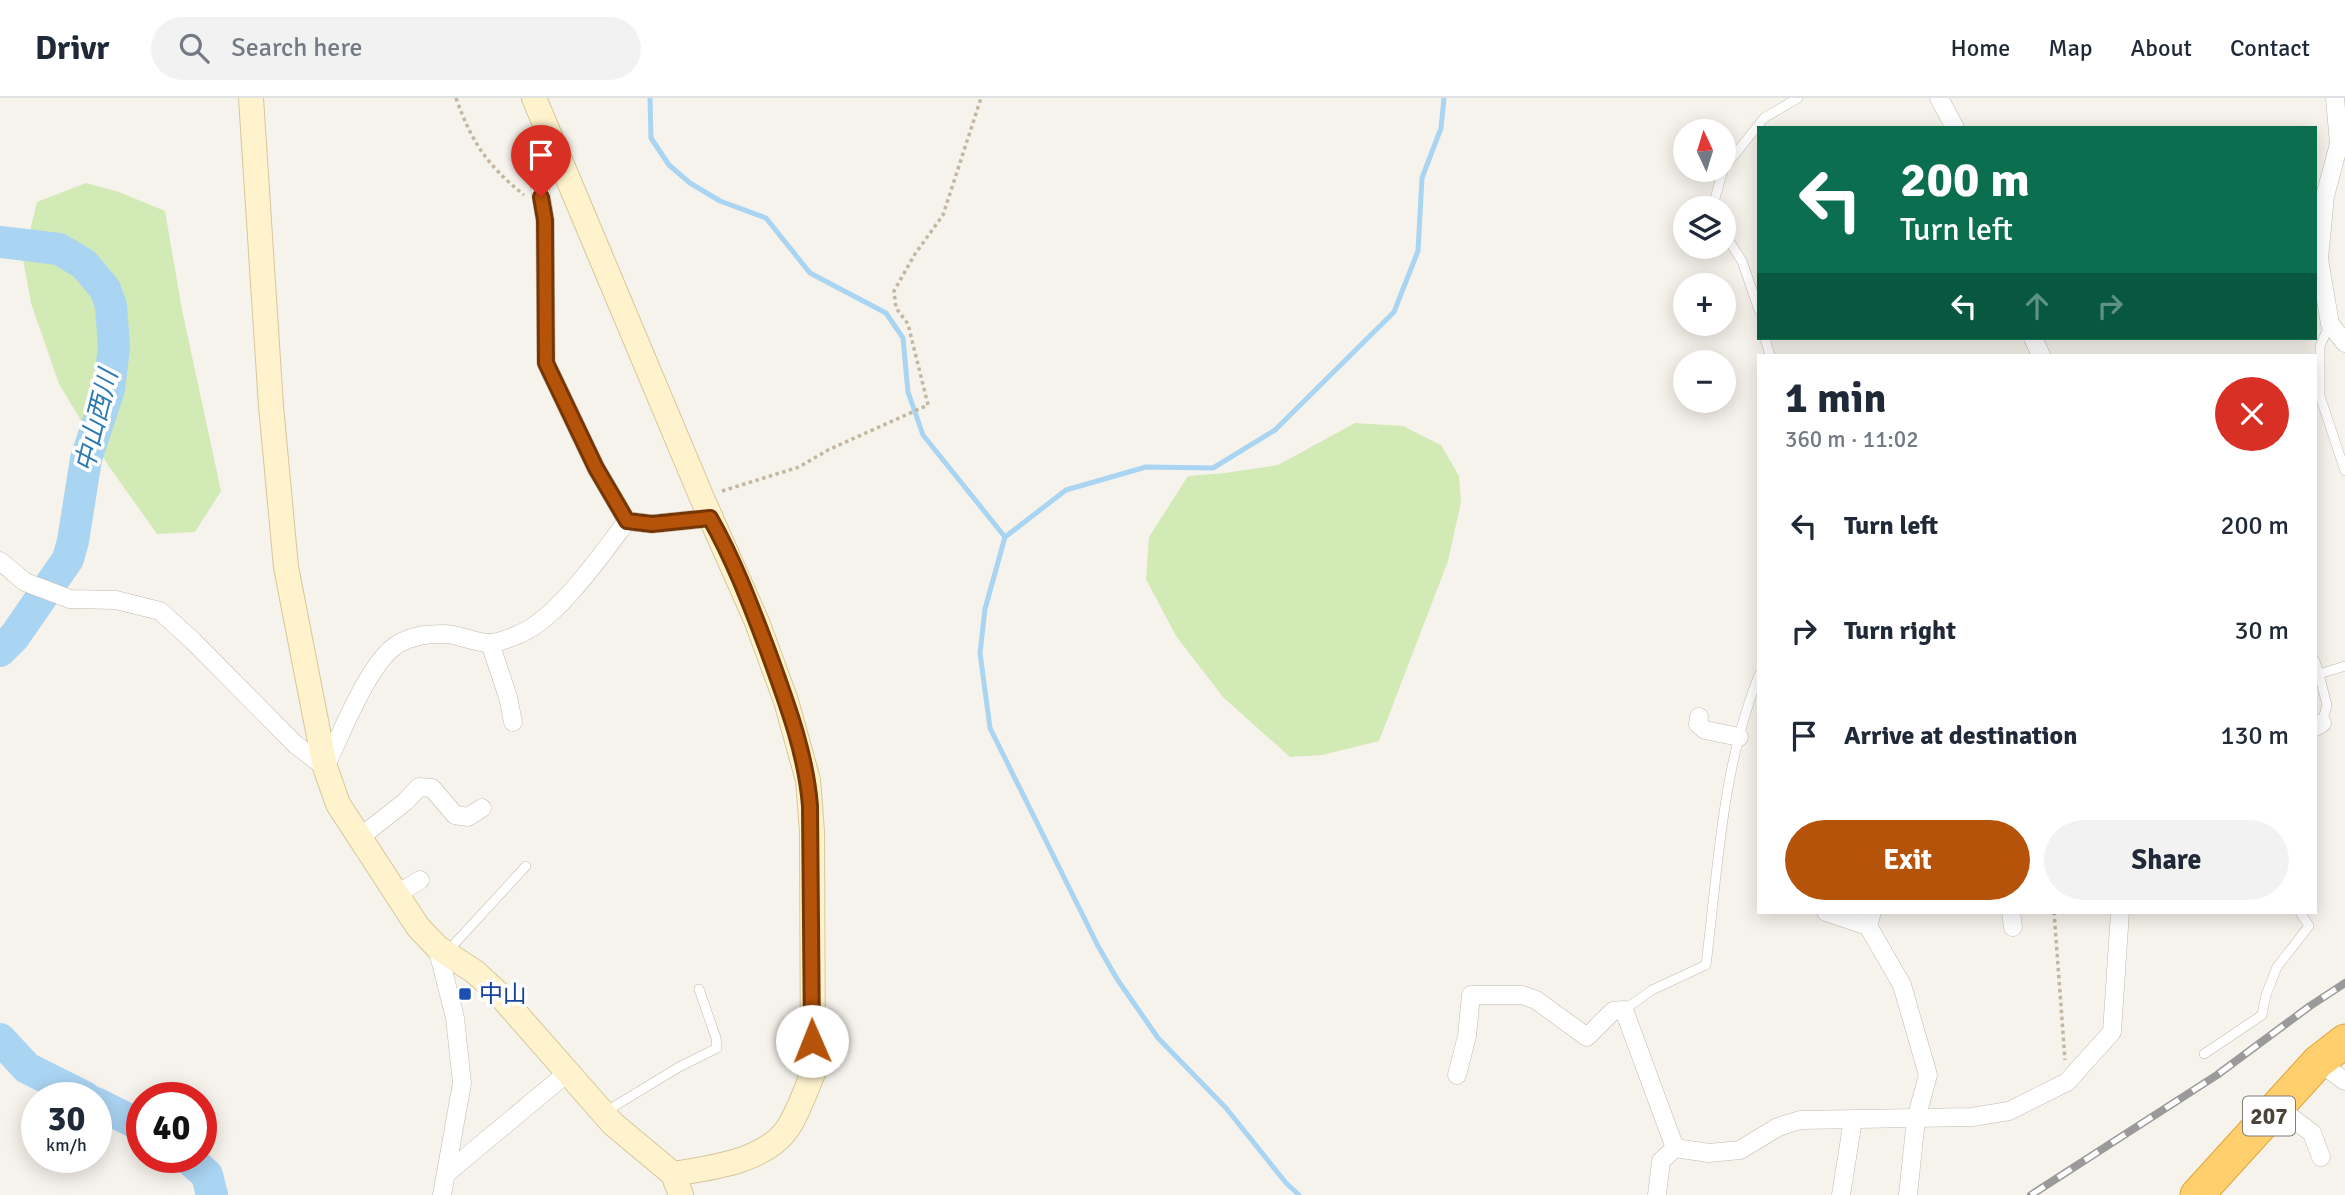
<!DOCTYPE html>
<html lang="en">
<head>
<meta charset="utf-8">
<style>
  body { margin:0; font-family:Signika,"Noto Sans JP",sans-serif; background:#f2f2f3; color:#1f2937; height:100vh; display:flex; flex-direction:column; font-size:26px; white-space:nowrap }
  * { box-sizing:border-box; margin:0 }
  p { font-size:23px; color:#747a83 }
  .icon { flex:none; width:38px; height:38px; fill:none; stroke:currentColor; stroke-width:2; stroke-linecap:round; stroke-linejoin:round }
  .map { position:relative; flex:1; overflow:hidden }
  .details { position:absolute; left:1757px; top:256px; width:560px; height:560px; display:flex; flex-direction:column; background:#fff; border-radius:0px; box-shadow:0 4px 18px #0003 }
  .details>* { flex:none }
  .guide { position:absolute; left:1757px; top:28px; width:560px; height:214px; border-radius:0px; box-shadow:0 4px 18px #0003; background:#0b6e4f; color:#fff; overflow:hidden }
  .needle { width:46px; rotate:356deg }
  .controls { position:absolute; left:1673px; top:21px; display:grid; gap:14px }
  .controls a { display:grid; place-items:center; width:63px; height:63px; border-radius:50%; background:#fff; box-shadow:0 4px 18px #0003; font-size:35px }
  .speed { position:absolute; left:21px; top:984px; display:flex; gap:14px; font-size:35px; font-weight:700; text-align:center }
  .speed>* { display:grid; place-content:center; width:91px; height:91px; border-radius:50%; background:#fff; box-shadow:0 4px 18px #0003; line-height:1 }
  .speed small { font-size:18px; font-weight:400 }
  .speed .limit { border:10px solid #d22; background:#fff; color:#111 }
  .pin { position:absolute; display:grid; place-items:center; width:60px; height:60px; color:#fff; margin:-72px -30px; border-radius:50% 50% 50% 0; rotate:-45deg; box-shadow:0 0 7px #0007 }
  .pin .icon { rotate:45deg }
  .me { position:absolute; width:77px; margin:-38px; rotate:359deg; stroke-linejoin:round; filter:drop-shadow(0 0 5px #0008) }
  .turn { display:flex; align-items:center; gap:24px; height:147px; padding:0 28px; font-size:32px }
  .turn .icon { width:91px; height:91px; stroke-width:2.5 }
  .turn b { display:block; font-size:49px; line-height:60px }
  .lanes { display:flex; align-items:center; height:66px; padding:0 28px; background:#0003; justify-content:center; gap:35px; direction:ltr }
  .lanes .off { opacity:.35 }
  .round { display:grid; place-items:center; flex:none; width:74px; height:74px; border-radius:37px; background:#f2f2f3 }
  .overview { display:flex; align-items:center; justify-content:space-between; height:119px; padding:0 28px }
  h1 { font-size:42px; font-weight:700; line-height:52px }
  .action { display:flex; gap:14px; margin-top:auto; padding:14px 28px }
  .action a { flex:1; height:80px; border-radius:42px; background:#b45309; color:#fff; font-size:28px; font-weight:700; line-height:80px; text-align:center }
  .action a+a { background:#f2f2f3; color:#1f2937 }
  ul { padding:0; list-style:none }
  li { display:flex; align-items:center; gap:21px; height:105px; padding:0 28px }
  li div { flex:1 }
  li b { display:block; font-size:26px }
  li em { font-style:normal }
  header { display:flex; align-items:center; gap:42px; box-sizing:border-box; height:98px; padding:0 35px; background:#fff; border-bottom:2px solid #e0e1e3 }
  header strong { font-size:33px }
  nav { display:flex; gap:38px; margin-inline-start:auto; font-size:24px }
  .search { width:490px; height:63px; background:#f2f2f3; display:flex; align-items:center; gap:18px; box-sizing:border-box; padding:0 24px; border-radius:38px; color:#747a83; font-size:26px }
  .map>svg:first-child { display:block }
  .green { fill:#d2eab5 }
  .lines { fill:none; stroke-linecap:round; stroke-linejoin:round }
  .stream { stroke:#a9d4f2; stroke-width:5 }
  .river { stroke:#a9d4f2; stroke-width:32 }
  .lane-casing { stroke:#c2bbae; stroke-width:10 }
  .street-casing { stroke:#c2bbae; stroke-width:19 }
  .secondary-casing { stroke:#d6c79b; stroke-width:26 }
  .highway-casing { stroke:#e0a43c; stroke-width:35 }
  .path { stroke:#c4b79f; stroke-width:3.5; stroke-dasharray:3.5 3.5; stroke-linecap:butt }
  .lane { stroke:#fff; stroke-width:9 }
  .street { stroke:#fff; stroke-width:18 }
  .secondary { stroke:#fff3cd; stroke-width:24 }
  .highway { stroke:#ffcf6e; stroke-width:33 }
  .rail-casing { stroke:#9a9a9a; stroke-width:8 }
  .rail { stroke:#fff; stroke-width:5; stroke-dasharray:16; stroke-linecap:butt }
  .route-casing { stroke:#753606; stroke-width:18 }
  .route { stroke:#b45309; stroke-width:12 }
  .transit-dot { fill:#1a4fb4; stroke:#fff; stroke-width:2.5 }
  .labels { text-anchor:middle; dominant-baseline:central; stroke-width:7; stroke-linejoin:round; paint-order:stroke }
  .shield { fill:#fff; stroke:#817c74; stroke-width:2 }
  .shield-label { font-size:23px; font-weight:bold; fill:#4b4439 }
  .transit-label { font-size:24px; fill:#164399; stroke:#fff; text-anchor:start }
  .water-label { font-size:26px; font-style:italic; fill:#2e7ab2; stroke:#fff }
</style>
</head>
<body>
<header>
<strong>Drivr</strong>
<div class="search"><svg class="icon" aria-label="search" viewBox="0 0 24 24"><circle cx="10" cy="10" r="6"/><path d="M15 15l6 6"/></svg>Search here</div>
<nav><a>Home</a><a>Map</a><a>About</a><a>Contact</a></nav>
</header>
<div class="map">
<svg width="2345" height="1097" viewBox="0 0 2345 1097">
  <rect width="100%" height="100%" fill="#f6f3ec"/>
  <g class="green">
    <path d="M 86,85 L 119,94 L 165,113 L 182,212 L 221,393 L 195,434 L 157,436 L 108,367 L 59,286 L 31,205 L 23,161 L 37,104 Z"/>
    <path d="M 1355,325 L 1403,328 L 1441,347 L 1459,378 L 1461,404 L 1448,463 L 1379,643 L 1322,657 L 1290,659 L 1223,599 L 1176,538 L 1146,481 L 1149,439 L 1188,378 L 1225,375 L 1278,367 Z"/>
  </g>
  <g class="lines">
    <g class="stream">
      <path d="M 650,0 L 651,40 L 669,67 L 690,85 L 720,103 L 766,120 L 810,175 L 886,215 L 903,240 L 908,294 L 923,337 L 1005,439"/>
      <path d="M 1299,1097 L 1286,1085 L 1226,1010 L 1158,940 L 1117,881 L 1098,848 L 990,630 L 980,555 L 985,511 L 1005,439 L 1066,392 L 1146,369 L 1213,370 L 1275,332 L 1394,214 L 1418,153 L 1422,80 L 1441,30 L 1444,0"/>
    </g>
    <g class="river">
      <path d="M 0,144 L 59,151 L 84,166 L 105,191 L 111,208 L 114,249 L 109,291 L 86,361 L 73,443 L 68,461 L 14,539 L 0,553"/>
      <path d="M 0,941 L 27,970 L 85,999"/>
      <path d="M 96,1005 L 142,1028"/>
      <path d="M 187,1059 L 207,1077 L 212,1097"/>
    </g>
    <g class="lane-casing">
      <g id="lane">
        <path d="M 1724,70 L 1764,20 L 1798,0"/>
        <path d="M 1715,110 L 1714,104 L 1723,72"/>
        <path d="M 1724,135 L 1742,163 L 1759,212"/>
        <path d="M 2330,226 L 2320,248 L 2320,298 L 2345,373"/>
        <path d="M 1765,240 L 1770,257"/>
        <path d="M 2315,563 L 2319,576"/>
        <path d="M 2322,625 L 2327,607 L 2319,576 L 2345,568"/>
        <path d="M 447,854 L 526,768"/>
        <path d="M 1624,912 L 1652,892 L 1706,867 C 1718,770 1722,669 1759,577"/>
        <path d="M 2204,956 L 2262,917 L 2266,897 L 2277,869 L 2309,828 L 2300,814"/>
        <path d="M 605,1014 L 679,969 L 717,950 L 716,940 L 699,891"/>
      </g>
    </g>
    <g class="street-casing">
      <g id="street">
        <path d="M 1939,0 L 1955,30"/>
        <path d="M 2335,0 L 2339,46 L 2325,98 L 2319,161 L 2330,226 L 2345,245"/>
        <path d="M 548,37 L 534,54 L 545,122 L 546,265 L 596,370 L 627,423 L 652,426 L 710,420"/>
        <path d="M 2033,240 L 2041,257"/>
        <path d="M 0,463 L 25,484 L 70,501 L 116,502 L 160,513 L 193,543 L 296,647 L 325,669 C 341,637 369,563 398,546 C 414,537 427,536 444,536 C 460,536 476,546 491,545 C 499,544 510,540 517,537 C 556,523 602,456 627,423"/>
        <path d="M 490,545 L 508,599 L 513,624"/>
        <path d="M 1699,619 L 1698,626 L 1705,632 L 1739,639"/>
        <path d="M 2315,629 L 2322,625"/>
        <path d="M 359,740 L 405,704 L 419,689 L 432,690 L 455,717 L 468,719 L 482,710"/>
        <path d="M 397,796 L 420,782"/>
        <path d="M 1826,814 L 1868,828"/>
        <path d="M 1872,814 L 1868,828 L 1902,887 L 1928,977 L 1916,1021 L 1908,1097"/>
        <path d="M 2011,814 L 2013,829"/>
        <path d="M 437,849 L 455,920 L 462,985 L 442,1097"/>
        <path d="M 2318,964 L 2345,983"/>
        <path d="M 1457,977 L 1467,938 L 1471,897 L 1522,897 L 1536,902 L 1587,939 L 1613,913 L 1624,912 L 1675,1050 L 1709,1055 L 1740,1052 L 1778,1029 L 1800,1022 L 1972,1019 L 2009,1013 L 2067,984 L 2112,934 L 2120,814"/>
        <path d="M 2277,1009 L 2312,1035 L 2321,1059"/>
        <path d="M 447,1075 L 567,975"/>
        <path d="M 1657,1097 L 1661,1063 L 1675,1050"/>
        <path d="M 1841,1097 L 1853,1022"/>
      </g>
    </g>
    <g class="secondary-casing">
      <g id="secondary">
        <path d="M 251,0 L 271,308 L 286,469 L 325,669 L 338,706 L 418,829 L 437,849 L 475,874 L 498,895 L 613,1026 L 673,1076 L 681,1097"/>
        <path d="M 534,0 L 702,400 L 757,524 L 786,603 L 808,682 L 812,734 L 813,975 C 805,994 799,1013 788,1030 C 765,1064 710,1070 673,1076"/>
      </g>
    </g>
    <g class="highway-casing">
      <path id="highway" d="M 2197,1097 L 2318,964 L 2345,943"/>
    </g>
    <g class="path">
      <path d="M 456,0 C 472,45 487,67 524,97"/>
      <path d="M 722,393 L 799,369 L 828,352 L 928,307 L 908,226 L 896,210 L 894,193 L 915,156 L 943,117 L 981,0"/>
      <path d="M 2054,814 L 2065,962"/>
    </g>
    <use href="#lane" class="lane"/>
    <use href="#street" class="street"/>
    <use href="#secondary" class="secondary"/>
    <use href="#highway" class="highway"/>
    <g class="rail-casing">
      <path id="rail" d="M 2031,1097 L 2217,977 L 2310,908 L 2345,885"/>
    </g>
    <use href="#rail" class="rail"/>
  </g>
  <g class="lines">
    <g class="route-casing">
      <path id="route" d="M 541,99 L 545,122 L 546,265 L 596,370 L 627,423 L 652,426 L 710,420 C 734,462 751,508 768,553 C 786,603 806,655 810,708 L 812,943"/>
    </g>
    <use href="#route" class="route"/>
  </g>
  <rect class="transit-dot" x="458" y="889" width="14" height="14" rx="3.5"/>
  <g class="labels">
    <rect class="shield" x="2243" y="998.5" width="52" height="39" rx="5"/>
    <g class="shield-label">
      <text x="2269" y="1018">207</text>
    </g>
    <g class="transit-label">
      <text x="479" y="896">中山</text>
    </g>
    <g class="water-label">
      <text transform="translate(97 323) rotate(-76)">中山西川</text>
    </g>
  </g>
</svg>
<div class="controls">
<a><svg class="needle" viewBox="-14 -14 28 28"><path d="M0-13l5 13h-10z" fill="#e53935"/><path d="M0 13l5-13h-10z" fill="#747a83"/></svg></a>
<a><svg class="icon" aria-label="layers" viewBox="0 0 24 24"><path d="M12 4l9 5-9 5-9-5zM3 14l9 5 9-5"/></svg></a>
<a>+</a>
<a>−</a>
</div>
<div class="speed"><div>30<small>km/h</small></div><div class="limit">40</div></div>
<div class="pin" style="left:541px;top:99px;background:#d93025"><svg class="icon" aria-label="arrive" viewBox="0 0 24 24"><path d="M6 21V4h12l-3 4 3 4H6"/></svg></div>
<svg class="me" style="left:812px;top:943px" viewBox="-20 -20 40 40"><circle r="19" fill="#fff"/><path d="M0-13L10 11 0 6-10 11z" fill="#b45309"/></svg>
<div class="guide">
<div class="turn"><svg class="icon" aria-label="left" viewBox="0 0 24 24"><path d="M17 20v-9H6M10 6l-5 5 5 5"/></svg><div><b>200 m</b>Turn left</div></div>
<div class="lanes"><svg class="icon" aria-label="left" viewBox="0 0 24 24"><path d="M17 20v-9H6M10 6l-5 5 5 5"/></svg><svg class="icon off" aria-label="ahead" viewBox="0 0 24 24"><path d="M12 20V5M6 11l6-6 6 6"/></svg><svg class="icon off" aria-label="right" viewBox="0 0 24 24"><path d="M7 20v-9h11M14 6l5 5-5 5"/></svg></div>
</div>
<section class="details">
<div class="overview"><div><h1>1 min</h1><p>360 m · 11:02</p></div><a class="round" style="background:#d93025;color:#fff"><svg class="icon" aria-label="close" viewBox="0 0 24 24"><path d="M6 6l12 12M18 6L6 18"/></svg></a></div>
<ul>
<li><svg class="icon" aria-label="left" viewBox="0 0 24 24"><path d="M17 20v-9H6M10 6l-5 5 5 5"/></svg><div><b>Turn left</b></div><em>200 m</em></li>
<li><svg class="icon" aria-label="right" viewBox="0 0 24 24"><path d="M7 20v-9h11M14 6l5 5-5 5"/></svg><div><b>Turn right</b></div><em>30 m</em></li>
<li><svg class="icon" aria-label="arrive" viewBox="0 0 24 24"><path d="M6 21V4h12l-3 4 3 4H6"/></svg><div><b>Arrive at destination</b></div><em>130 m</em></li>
</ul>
<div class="action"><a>Exit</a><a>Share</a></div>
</section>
</div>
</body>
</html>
